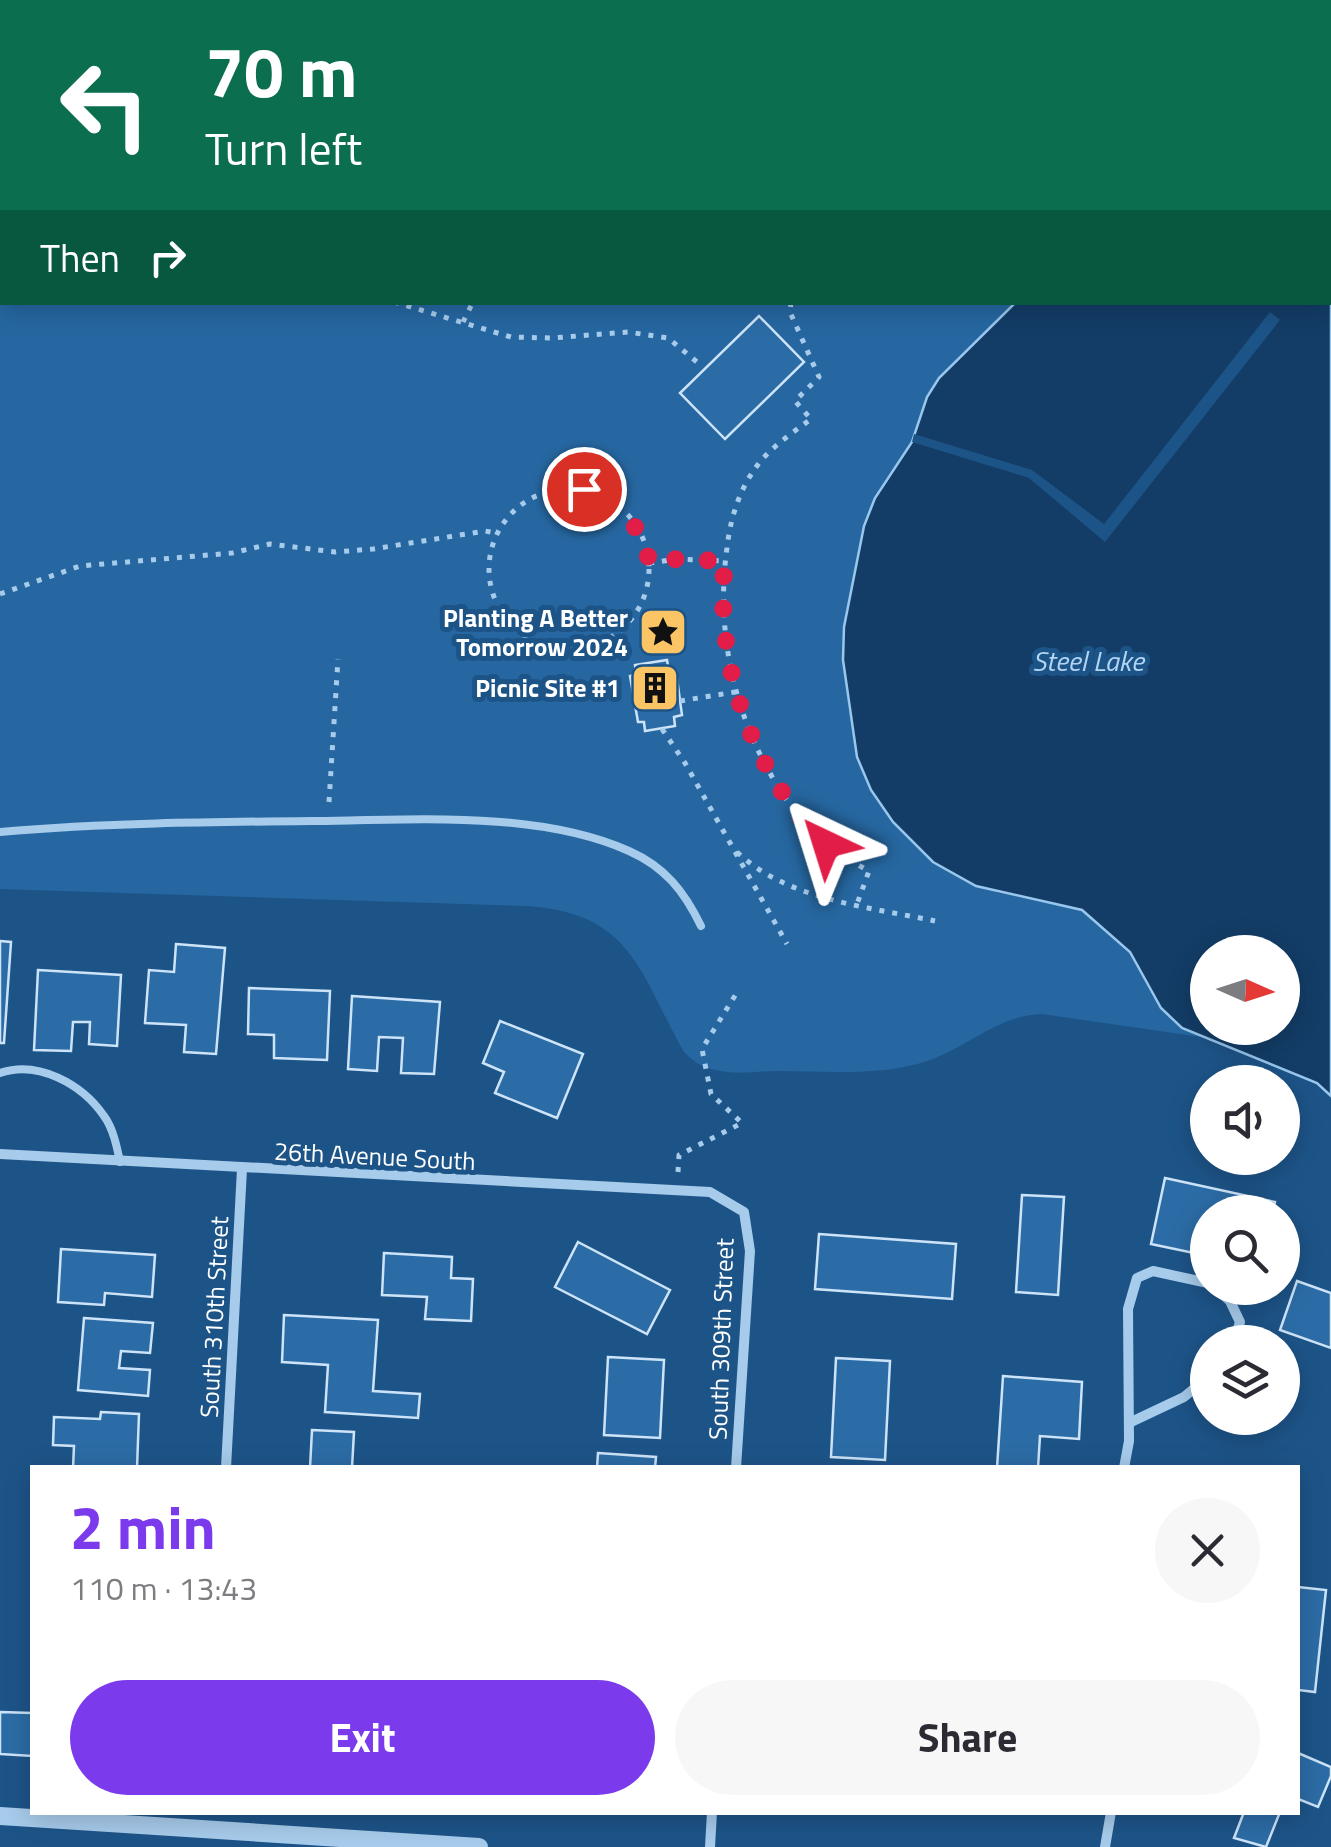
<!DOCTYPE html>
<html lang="en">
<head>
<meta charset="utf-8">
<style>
  body { margin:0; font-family:"Titillium Web",sans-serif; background:#f7f7f7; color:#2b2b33; height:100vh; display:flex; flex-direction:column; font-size:38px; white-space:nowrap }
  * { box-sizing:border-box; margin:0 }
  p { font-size:32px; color:#7c7c81 }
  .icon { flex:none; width:55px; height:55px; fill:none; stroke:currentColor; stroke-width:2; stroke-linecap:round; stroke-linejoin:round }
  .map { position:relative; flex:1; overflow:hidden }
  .side { position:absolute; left:30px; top:1465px; width:1270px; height:350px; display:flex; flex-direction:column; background:#fff; border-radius:0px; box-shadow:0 5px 25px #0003 }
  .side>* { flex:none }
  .hud { position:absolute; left:0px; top:0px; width:1332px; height:305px; box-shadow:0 5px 25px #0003; background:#0b6e4f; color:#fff; overflow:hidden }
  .needle { width:65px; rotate:93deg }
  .buttons { position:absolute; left:1190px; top:935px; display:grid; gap:20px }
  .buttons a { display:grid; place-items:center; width:110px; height:110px; border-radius:50%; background:#fff; box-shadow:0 5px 25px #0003; font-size:50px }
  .pin { position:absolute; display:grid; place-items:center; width:85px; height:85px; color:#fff; margin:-42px; border:5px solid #fff; border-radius:50%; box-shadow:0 2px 10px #0007 }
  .me { position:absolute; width:110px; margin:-55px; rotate:319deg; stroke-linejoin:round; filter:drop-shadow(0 0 8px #0008) }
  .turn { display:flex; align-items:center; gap:35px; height:210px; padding:0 40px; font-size:45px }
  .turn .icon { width:130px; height:130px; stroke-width:2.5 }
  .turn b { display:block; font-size:70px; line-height:85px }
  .then { display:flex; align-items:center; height:95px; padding:0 40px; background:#0003; gap:20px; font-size:38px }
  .round { display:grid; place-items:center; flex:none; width:105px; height:105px; border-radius:52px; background:#f7f7f7 }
  .headline { display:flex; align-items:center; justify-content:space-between; height:170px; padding:0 40px }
  h1 { font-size:60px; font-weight:700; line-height:75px; color:#7c3aed }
  .primary-button { display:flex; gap:20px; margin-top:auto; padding:20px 40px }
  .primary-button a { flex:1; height:115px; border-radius:60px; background:#7c3aed; color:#fff; font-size:40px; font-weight:700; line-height:115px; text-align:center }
  .primary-button a+a { background:#f7f7f7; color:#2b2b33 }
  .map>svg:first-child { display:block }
  .green { fill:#2667a1 }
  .water { fill:#133d67; stroke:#9ac7ed; stroke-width:2.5; fill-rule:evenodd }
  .pier { fill:#1d5488 }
  .building { fill:#2c6ca6; stroke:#cce3f8; stroke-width:2.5 }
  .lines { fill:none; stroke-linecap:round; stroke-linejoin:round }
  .path { stroke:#a7cbeb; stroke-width:5; stroke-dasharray:5 8; stroke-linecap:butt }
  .service { stroke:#a7cbeb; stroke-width:8 }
  .minor { stroke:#a7cbeb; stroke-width:10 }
  .tertiary { stroke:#a7cbeb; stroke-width:18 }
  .route { stroke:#e11d48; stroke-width:18; stroke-dasharray:0 32.4 }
  .labels { text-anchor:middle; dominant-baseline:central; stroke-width:10; stroke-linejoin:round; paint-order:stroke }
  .poi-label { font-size:25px; font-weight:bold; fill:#fff; stroke:#1d5488; text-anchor:end }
  .street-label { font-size:25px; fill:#fff; stroke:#1d5488 }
  .water-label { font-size:28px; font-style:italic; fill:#b2d5f3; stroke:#1d5488 }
</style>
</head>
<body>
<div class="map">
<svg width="1331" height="1847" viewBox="0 0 1331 1847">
  <rect width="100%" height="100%" fill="#1d5488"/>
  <path class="green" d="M 0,0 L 905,2 L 2,2 L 2,302 L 1015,303 L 957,359 L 927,397 L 912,442 L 875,498 L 864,526 L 844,627 L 843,660 L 849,712 L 998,893 L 1051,901 L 1081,910 L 1130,952 L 1153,997 L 1183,1028 L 1208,1038 L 1042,1014 C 999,1015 969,1046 930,1060 C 882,1077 827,1071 777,1071 C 758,1071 735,1075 716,1070 C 701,1067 694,1062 684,1052 C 639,972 632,913 527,906 L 0,889 Z"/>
  <path class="water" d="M 1222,0 L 1331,0 L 1331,1096 L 1317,1083 L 1182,1028 L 1161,1008 L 1130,952 L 1082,910 L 976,886 L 933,862 L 893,822 L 871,790 L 857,757 L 843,660 L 844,627 L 864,526 L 875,498 L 912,442 L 927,397 L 939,378 L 1015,303 L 1330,302 L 1330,2 L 1222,2 ZM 1208,952 L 1282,952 L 1282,1028 L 1208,1028 Z"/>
  <path class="pier" d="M 1270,312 L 1280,320 L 1105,542 L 1029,478 L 912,442 L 914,434 L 1032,470 L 1104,524 Z"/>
  <g class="building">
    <path d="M 958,0 L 1095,0 L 958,2 Z"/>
    <path d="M 759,316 L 804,362 L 725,439 L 680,393 Z"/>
    <path d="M 667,660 L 669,672 L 676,671 L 682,715 L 674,717 L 675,726 L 645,731 L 644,722 L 638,722 L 630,676 L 636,674 L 635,665 Z"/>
    <path d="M 0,941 L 11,942 L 4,1043 L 0,1043 Z"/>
    <path d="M 176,944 L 225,948 L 216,1054 L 184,1052 L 186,1025 L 145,1023 L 149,970 L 174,972 Z"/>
    <path d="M 38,970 L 121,975 L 117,1046 L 89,1044 L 90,1022 L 73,1022 L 71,1051 L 34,1050 Z"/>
    <path d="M 249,988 L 330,991 L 327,1060 L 274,1058 L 274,1035 L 248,1034 Z"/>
    <path d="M 352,996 L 440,1002 L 434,1074 L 401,1073 L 403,1038 L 379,1037 L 377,1071 L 348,1069 Z"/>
    <path d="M 500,1021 L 583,1054 L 557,1118 L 495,1093 L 504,1072 L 483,1063 Z"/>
    <path d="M 1165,1178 L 1275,1202 L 1273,1212 L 1208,1212 L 1208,1256 L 1151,1244 Z"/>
    <path d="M 1022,1195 L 1064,1197 L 1058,1295 L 1016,1292 Z"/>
    <path d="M 819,1234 L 956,1244 L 952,1299 L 815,1289 Z"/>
    <path d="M 578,1242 L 670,1290 L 647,1334 L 555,1287 Z"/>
    <path d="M 61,1249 L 155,1255 L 152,1297 L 105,1293 L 104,1305 L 58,1302 Z"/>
    <path d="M 384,1253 L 452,1257 L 451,1278 L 473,1279 L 471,1321 L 425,1319 L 427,1297 L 382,1295 Z"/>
    <path d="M 1297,1281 L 1331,1293 L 1331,1348 L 1280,1330 Z"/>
    <path d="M 284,1315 L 378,1320 L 373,1391 L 420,1394 L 418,1418 L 325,1412 L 328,1365 L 282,1362 Z"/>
    <path d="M 84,1318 L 153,1323 L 150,1353 L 121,1351 L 119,1368 L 150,1370 L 148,1396 L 78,1390 Z"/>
    <path d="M 608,1357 L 664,1360 L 660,1438 L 604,1435 Z"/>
    <path d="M 836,1358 L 890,1361 L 885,1460 L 831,1457 Z"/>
    <path d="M 1003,1376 L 1082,1382 L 1079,1439 L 1040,1436 L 1038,1468 L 997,1468 Z"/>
    <path d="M 101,1412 L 139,1414 L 137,1468 L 73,1468 L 74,1446 L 53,1445 L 54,1417 L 100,1419 Z"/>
    <path d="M 312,1430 L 354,1432 L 352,1468 L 310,1468 Z"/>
    <path d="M 598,1453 L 656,1457 L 655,1468 L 597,1468 Z"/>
    <path d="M 1298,1587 L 1326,1590 L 1315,1692 L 1298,1690 Z"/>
    <path d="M 0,1712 L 32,1713 L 32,1756 L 0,1754 Z"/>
    <path d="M 1298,1753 L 1331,1767 L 1331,1776 L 1318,1807 L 1298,1799 Z"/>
    <path d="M 1244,1812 L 1280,1812 L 1266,1847 L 1234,1838 Z"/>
  </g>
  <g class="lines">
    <g class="path">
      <path d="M 840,2 L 841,0"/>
      <path d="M 0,241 L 2,242"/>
      <path d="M 394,302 L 511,337 L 552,338 L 628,332 L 668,338 L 697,362"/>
      <path d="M 791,302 L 790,312 L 819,377 L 795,401 L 811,419 C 791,434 768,449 754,470 C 738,493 730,521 727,548 C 713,646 742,750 807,826 C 824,845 847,859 869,871 L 857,904"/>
      <path d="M 463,322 L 473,302"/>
      <circle cx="569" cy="569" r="80"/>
      <path d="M 649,563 L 677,559 L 725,561"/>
      <path d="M 0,594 L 80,566 L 232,553 L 270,544 L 335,552 L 373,549 L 485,531 L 496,533"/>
      <path d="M 680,701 L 735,692"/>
      <path d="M 662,729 L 685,763 L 787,944"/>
      <path d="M 329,802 L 338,659"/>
      <path d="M 737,852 C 787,900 869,907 935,921"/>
      <path d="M 678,1172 L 679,1155 L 742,1123 L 711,1094 L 702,1049 L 736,994"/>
    </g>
    <g class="service">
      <path d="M 50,0 L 81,2"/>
      <path d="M 0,170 L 2,169"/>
      <path d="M 0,832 C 104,823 208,822 312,821 C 412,820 537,810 629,851 C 665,867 684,891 701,926"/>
      <path d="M 0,1073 C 38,1060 82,1084 104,1116 C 113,1128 117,1147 120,1162"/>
    </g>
    <g class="minor">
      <path d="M 0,1154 L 710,1192 L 744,1212 L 750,1251 L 736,1468"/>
      <path d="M 1215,1288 L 1230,1301 L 1240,1322 L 1234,1342"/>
      <path d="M 1129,1423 L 1184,1397 L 1208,1377"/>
      <path d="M 226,1468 L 242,1169"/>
      <path d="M 1124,1468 L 1129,1441 L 1128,1309 L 1137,1278 L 1153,1271 L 1208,1283"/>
      <path d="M 710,1847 L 712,1812"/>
      <path d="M 1105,1847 L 1111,1812"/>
    </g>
    <path class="tertiary" d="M 0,1816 L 479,1847"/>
  </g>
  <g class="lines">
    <path class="route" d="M 584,489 C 622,503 639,524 650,563 L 677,559 L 725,561 C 714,662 751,773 826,844"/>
  </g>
  <defs>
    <g id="sight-square" transform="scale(2.5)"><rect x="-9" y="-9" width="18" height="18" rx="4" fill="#fbc465" stroke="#1d5488"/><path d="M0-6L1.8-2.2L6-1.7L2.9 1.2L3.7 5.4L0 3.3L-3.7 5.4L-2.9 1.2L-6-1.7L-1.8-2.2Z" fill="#111"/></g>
    <g id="building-square" transform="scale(2.5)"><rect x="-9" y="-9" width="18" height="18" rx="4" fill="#fbc465" stroke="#1d5488"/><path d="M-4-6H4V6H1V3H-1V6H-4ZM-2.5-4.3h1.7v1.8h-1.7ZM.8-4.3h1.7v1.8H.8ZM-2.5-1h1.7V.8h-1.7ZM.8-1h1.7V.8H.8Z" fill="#111"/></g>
  </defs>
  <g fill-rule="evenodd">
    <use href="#sight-square" x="663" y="632"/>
    <use href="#building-square" x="655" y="688"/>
  </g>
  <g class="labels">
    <g class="poi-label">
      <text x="628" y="618">Planting A Better<tspan x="628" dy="29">Tomorrow 2024</tspan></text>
      <text x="620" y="688">Picnic Site #1</text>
    </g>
    <g class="street-label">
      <text transform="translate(375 1156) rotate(3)">26th Avenue South</text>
      <text transform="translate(214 1317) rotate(-87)">South 310th Street</text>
      <text transform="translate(721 1339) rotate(-88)">South 309th Street</text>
    </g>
    <g class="water-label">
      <text x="1088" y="660">Steel Lake</text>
    </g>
  </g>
</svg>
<div class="buttons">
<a><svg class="needle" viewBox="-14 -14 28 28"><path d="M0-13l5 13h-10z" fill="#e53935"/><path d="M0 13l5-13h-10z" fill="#7c7c81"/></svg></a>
<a><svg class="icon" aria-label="sound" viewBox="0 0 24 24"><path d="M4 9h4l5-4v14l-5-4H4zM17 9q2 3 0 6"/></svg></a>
<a><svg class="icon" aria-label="search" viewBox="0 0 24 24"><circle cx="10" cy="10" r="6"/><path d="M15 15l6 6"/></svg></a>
<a><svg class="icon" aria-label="layers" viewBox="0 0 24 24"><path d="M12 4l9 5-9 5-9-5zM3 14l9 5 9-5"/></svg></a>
</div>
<div class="pin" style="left:584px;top:489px;background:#d93025"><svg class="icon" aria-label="arrive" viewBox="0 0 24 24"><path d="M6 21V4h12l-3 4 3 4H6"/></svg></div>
<svg class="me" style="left:826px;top:844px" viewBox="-20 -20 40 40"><path d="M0-17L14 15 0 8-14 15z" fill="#e11d48" stroke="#fff" stroke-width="4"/></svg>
<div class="hud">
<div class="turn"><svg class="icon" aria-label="left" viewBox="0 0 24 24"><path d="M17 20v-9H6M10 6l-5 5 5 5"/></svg><div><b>70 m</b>Turn left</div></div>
<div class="then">Then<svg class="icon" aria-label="right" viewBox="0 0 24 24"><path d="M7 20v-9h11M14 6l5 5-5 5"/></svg></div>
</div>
<section class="side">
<div class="headline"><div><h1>2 min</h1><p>110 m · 13:43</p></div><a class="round"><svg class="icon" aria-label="close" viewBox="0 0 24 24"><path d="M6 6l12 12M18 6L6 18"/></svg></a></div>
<div class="primary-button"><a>Exit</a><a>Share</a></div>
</section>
</div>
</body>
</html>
